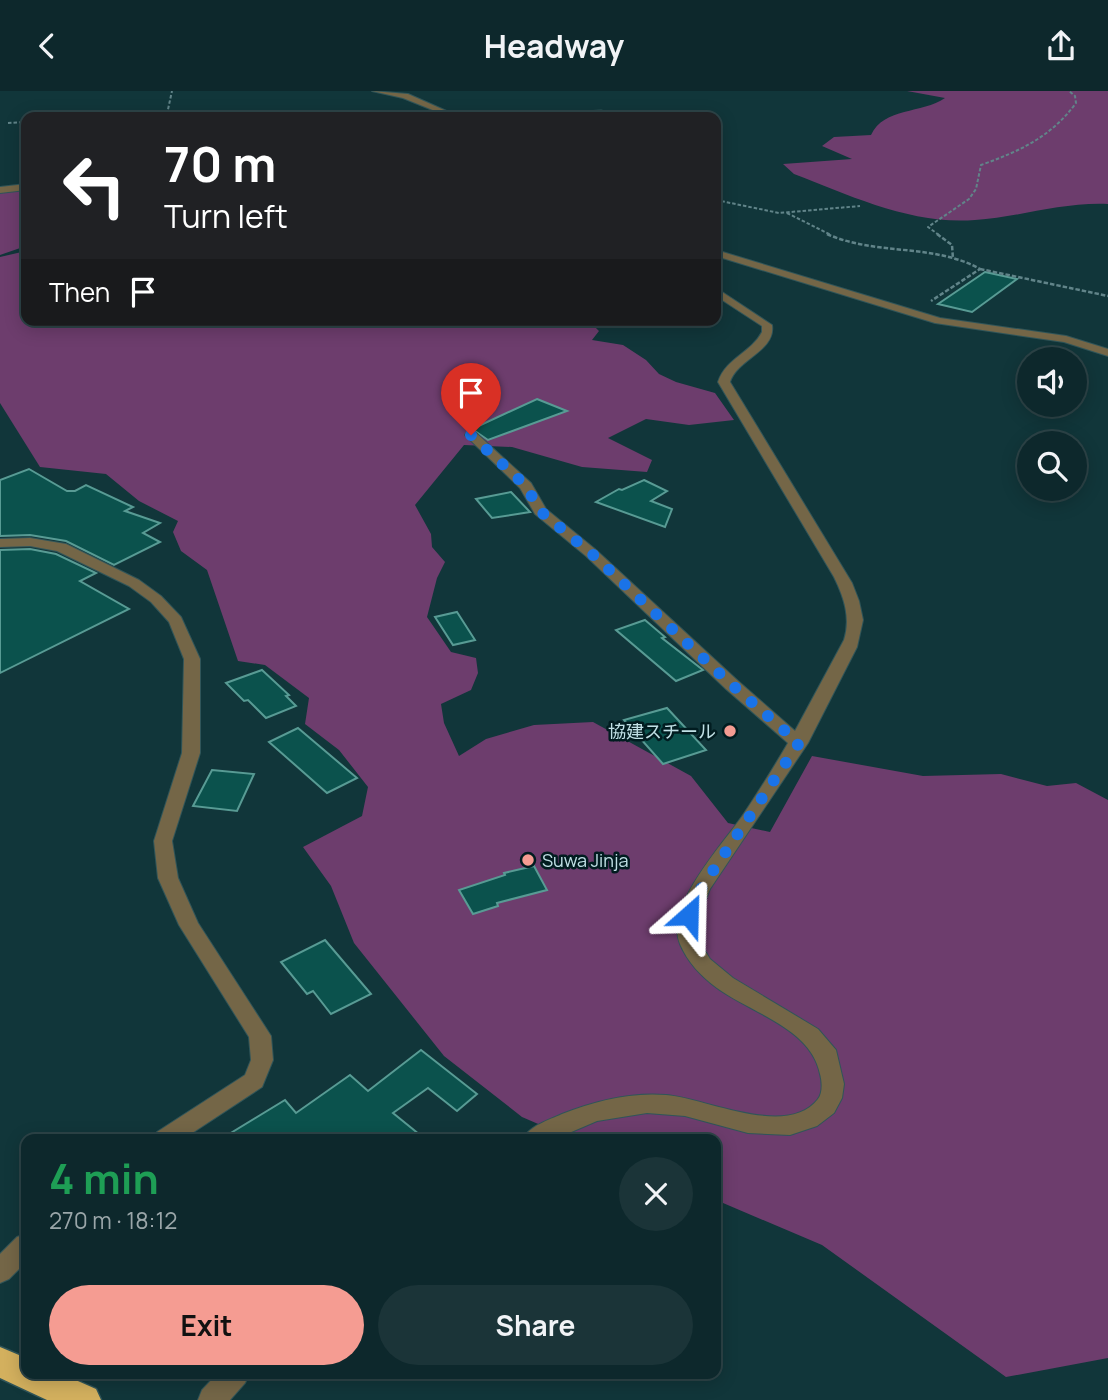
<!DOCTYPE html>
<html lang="en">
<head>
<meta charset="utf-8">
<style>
  body { margin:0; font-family:Manrope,"Noto Sans JP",sans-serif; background:#1b3438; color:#f1f3f6; height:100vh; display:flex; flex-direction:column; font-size:26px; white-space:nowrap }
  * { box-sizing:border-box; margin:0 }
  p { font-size:23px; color:#9aa6a9 }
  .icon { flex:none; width:38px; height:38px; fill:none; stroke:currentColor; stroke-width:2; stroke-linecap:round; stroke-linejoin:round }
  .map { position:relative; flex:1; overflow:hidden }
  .panel { position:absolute; left:21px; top:1043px; width:700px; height:245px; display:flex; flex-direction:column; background:#0d282c; border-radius:14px; box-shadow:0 4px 18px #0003,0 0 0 2px #2d4448 }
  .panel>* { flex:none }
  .guide { position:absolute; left:21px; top:21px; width:700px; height:214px; border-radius:14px; box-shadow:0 4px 18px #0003,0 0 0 2px #2d4448; background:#202124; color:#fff; overflow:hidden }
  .buttons { position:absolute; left:1017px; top:256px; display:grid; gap:14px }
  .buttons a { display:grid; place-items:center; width:70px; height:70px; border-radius:50%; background:#0d282c; box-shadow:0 4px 18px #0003,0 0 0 2px #2d4448; font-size:35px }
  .pin { position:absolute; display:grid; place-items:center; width:60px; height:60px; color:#fff; margin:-72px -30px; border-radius:50% 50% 50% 0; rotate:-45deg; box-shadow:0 0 7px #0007 }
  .pin .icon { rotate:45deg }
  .me { position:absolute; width:77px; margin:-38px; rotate:25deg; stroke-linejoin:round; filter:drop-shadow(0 0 5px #0008) }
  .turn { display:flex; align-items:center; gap:24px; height:147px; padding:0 28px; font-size:32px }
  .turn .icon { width:91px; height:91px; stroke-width:2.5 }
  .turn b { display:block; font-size:49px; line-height:60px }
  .then { display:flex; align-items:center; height:66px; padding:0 28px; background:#0003; gap:14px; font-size:26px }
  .round { display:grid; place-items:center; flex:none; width:74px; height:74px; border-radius:37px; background:#1b3438 }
  .headline { display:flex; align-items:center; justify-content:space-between; height:119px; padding:0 28px }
  h1 { font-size:42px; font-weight:700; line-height:52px; color:#1e9e55 }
  .primary-button { display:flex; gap:14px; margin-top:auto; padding:14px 28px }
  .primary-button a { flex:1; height:80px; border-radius:42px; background:#f59c92; color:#111; font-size:28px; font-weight:700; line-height:80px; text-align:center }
  .primary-button a+a { background:#1b3438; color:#f1f3f6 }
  header { display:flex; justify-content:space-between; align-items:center; height:91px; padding:0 28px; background:#0d282c; font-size:32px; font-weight:700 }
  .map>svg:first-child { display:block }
  .green { fill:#6d3d6d }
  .building { fill:#0b524d; stroke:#589b94; stroke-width:2 }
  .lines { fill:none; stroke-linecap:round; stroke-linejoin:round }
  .lane-casing { stroke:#305559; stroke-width:3 }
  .street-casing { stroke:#305559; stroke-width:2 }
  .highway-casing { stroke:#305559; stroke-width:3 }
  .path-far1 { stroke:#618489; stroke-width:2; stroke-dasharray:3.5 2; stroke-linecap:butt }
  .path { stroke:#618489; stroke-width:2.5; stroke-dasharray:4.5 2; stroke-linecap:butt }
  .lane { fill:#746647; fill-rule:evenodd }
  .street { fill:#746647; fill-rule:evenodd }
  .highway { fill:#d3b05e; fill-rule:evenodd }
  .route { stroke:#1a73e8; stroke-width:12; stroke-dasharray:0 21.6 }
  .poi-dot { fill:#f59c92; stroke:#011c20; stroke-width:2.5 }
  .labels { text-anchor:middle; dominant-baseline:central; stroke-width:5; stroke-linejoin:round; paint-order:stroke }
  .poi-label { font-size:18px; fill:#c0e0e5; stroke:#011c20; text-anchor:end }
</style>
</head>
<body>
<header><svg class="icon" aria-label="back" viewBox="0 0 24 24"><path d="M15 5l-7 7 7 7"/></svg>Headway<svg class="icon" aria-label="share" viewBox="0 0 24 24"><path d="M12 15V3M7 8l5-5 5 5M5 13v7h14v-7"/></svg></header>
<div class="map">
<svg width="1108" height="1309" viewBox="0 0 1108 1309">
  <rect width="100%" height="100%" fill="#11363a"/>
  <g class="green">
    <path d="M 907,0 L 1108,0 L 1108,113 C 1062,111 1020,126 975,129 C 912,134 851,105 794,83 L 783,73 L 852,68 L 822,55 L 834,46 L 871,44 C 884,16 922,23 945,7 Z"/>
    <path d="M 21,98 L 26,99 L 26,155 L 0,164 L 0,101 Z"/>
    <path d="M 26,160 L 26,229 L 588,229 L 599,240 L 592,249 L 623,254 L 646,269 L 659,283 L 676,291 L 715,302 L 734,329 L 689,334 L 646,328 L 608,347 L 652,369 L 647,381 L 582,376 L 512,356 L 464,354 L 415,414 L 431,443 L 432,456 L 445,471 L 437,487 L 427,526 L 451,561 L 476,567 L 478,582 L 471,599 L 441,613 L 444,632 L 459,665 L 486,648 L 534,634 L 593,631 L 691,685 L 728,732 L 770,741 L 812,665 L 923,685 L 1001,683 L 1047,695 L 1076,692 L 1108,709 L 1108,1267 L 1006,1286 L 822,1154 L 716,1109 L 716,1048 L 573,1048 L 522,1026 L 444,965 L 354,852 L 331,795 L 303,756 L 362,725 L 368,696 L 339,659 L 305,633 L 309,607 L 265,574 L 238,570 L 207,479 L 181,460 L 173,441 L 178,430 L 139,410 L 106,383 L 40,376 L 0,312 L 0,166 Z"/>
  </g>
  <g class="building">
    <path d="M 985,181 L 1017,188 L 972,221 L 938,213 Z"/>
    <path d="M 537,308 L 567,320 L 488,349 L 472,338 Z"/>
    <path d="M 29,378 L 67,400 L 75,400 L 86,394 L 133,416 L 125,420 L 160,432 L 143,442 L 160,451 L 114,474 L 66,450 L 30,444 L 0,445 L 0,389 Z"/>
    <path d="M 644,389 L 667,400 L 651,410 L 672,418 L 665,436 L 596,411 L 619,398 L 622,399 Z"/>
    <path d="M 511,401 L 530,421 L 492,427 L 476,408 Z"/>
    <path d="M 30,458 L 56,463 L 96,482 L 80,490 L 129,518 L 0,582 L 0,459 Z"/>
    <path d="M 457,521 L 475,549 L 453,554 L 435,526 Z"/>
    <path d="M 645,529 L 665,546 L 662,547 L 703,579 L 676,590 L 616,539 Z"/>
    <path d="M 262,579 L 289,604 L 286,605 L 296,615 L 266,627 L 248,609 L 244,610 L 226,592 Z"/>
    <path d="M 667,617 L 706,659 L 663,673 L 624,629 Z"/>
    <path d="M 298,637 L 357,687 L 327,702 L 269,651 Z"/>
    <path d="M 212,679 L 254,683 L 237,720 L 193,715 Z"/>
    <path d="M 534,775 L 547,799 L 497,812 L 498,815 L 473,823 L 459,799 L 505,784 L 504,782 Z"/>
    <path d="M 325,849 L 371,903 L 331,923 L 313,900 L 307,903 L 281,871 Z"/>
    <path d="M 421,959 L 477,1003 L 457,1020 L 428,997 L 393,1022 L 425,1048 L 221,1048 L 285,1009 L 296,1022 L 350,984 L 368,1000 Z"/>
  </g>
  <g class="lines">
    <g class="lane-casing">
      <path id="lane" d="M 601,20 L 621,26 L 601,24 L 502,26 Z"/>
    </g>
    <g class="street-casing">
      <g id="street">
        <path d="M 372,0 L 408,3 L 460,26 L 450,26 L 403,7 Z"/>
        <path d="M 26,93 L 26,99 L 0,102 L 0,96 Z"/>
        <path d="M 716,159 L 940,227 L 1066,245 L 1108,258 L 1108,265 L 1064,251 L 935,232 L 716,165 Z"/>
        <path d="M 716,197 L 772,234 C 776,260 737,268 730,291 L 852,492 L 859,510 L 863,529 L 857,556 L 808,652 L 710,798 L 700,823 L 699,850 L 710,868 L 733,887 L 818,938 L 836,959 L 844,993 L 842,1007 L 834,1022 L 817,1035 L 790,1044 L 748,1042 L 685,1025 L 647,1022 L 597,1030 L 555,1048 L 523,1048 C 529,1035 549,1029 562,1023 C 595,1010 630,1001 666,1004 C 706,1007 787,1048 818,1008 C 823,1002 822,990 820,983 C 811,937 751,922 717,897 C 701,885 688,872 680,853 C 664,816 723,753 743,724 C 759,700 774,676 788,652 L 726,598 L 586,465 L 535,423 L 520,397 L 465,344 L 467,341 L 475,341 L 531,392 L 546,418 L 596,459 L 738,590 L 795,640 L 844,549 C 851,527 844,506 834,486 L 718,291 C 726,267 751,262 762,241 L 762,235 L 716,205 Z"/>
        <path d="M 30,447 L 66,453 L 139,489 L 161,505 L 181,526 L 200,568 L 200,662 L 172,750 L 178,787 L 198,832 L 271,945 L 273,969 L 262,996 L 183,1048 L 153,1048 L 157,1041 L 245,984 L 251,969 L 249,946 L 179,834 L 158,787 L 154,750 L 182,662 L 184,568 L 169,531 L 151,511 L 129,495 L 57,460 L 30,455 L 0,456 L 0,448 Z"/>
        <path d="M 26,1143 L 26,1171 L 9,1188 L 0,1192 L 0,1163 L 17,1146 Z"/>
        <path d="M 217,1283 L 249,1283 L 245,1292 L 230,1309 L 198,1309 L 202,1299 Z"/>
      </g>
    </g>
    <g class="highway-casing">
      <path id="highway" d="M 0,1256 L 26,1267 L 26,1283 L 62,1283 L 96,1298 L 101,1309 L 47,1309 L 0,1287 Z"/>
    </g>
    <g class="path-far1">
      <path d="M 106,26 L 167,23 L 172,0"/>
      <path d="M 8,32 L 26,31"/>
      <path d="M 716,109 L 779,122 L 860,115"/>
      <path d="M 787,122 L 831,144"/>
      <path d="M 939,144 L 928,136 L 969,108 L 976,98 L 981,74 C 1020,60 1051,46 1076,12 L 1075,5 L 1069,0"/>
    </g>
    <g class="path">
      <path d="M 827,143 C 876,165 933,152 980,178 L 931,210"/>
      <path d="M 937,143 L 952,154 L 953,168"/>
      <path d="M 980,178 L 1108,205"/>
    </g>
    <use href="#lane" class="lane"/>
    <use href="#street" class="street"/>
    <use href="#highway" class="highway"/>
  </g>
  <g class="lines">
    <path class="route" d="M 471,344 L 526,395 L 540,420 L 591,462 L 732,594 L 799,652 L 702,796 L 689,824"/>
  </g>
  <g class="poi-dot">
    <circle cx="730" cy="640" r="7"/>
    <circle cx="528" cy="769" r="7"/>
  </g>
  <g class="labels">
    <g class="poi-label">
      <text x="716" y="640">協建スチール</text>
      <text x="542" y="769" text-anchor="start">Suwa Jinja</text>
    </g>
  </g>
</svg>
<div class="buttons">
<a><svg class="icon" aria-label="sound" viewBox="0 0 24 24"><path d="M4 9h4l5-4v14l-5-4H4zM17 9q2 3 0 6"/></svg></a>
<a><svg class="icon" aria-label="search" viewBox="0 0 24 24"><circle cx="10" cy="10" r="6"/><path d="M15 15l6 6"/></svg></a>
</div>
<div class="pin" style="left:471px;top:344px;background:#d93025"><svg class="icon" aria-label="arrive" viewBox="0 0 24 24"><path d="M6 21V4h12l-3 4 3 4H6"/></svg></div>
<svg class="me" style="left:689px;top:824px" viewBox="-20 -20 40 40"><path d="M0-17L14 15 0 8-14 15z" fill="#1a73e8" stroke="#fff" stroke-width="4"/></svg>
<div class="guide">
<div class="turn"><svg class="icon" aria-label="left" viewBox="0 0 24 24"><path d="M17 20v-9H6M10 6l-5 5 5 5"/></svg><div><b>70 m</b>Turn left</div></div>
<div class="then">Then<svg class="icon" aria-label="arrive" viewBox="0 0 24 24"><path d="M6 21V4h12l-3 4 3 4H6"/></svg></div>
</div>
<section class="panel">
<div class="headline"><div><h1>4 min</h1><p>270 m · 18:12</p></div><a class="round"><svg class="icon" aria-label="close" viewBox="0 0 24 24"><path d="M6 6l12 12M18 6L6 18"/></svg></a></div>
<div class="primary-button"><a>Exit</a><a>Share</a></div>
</section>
</div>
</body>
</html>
